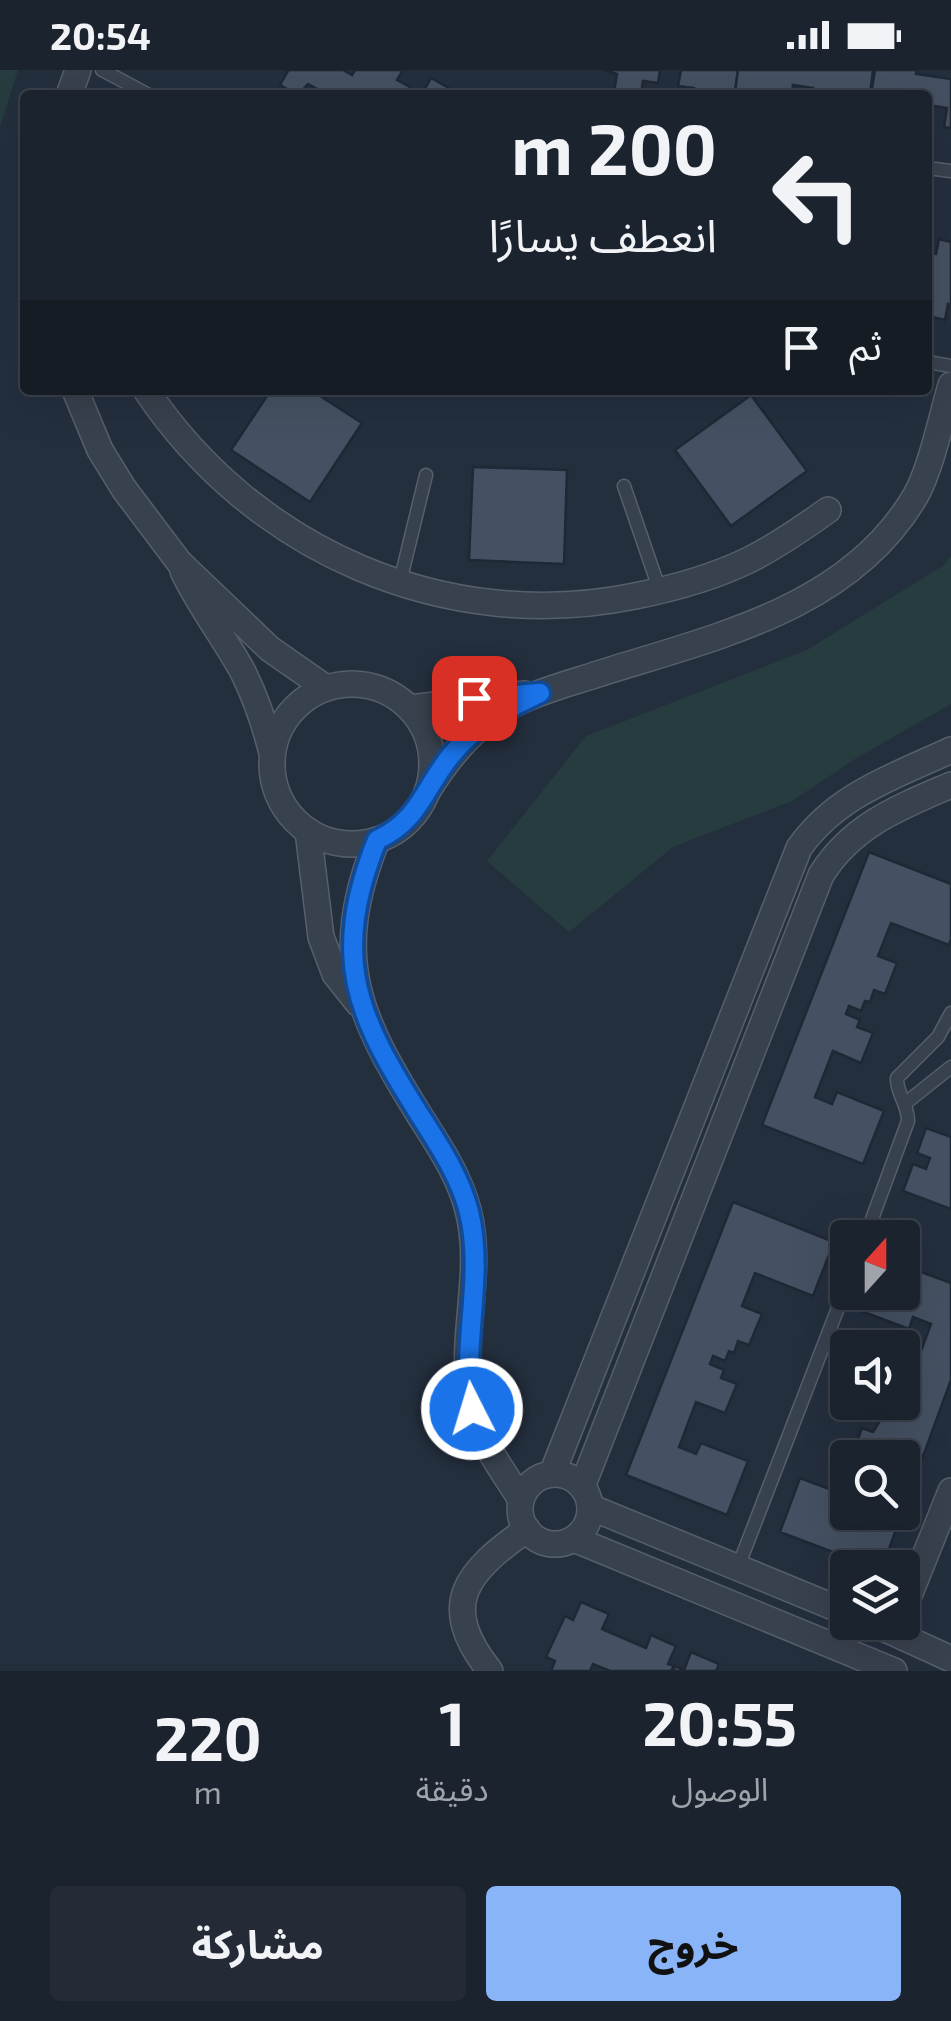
<!DOCTYPE html>
<html lang="ar">
<head>
<meta charset="utf-8">
<style>
  body { margin:0; font-family:"Exo 2","Noto Sans Arabic",sans-serif; background:#242b36; color:#f1f3f6; direction:rtl; height:100vh; display:flex; flex-direction:column; font-size:38px; white-space:nowrap }
  * { box-sizing:border-box; margin:0 }
  p { font-size:32px; color:#a0a4aa }
  .icon { flex:none; width:55px; height:55px; fill:none; stroke:currentColor; stroke-width:2; stroke-linecap:round; stroke-linejoin:round }
  .map { position:relative; height:1601px; overflow:hidden; direction:ltr }
  .panel { display:flex; flex-direction:column; background:#1b232e; flex:1 }
  .panel>* { flex:none }
  .banner { position:absolute; left:20px; top:20px; width:912px; height:305px; border-radius:10px; box-shadow:0 10px 40px #0002,0 0 0 2px #39404a; direction:rtl; background:#1b232e; color:#f1f3f6; overflow:hidden }
  .needle { width:65px; rotate:21deg }
  .fabs { position:absolute; left:830px; top:1150px; display:grid; gap:20px }
  .fabs a { display:grid; place-items:center; width:90px; height:90px; border-radius:10px; background:#1b232e; box-shadow:0 10px 40px #0002,0 0 0 2px #39404a; font-size:50px }
  .pin { position:absolute; display:grid; place-items:center; width:85px; height:85px; color:#fff; margin:-42px; border-radius:20px; box-shadow:0 5px 15px #0006 }
  .me { position:absolute; width:110px; margin:-55px; rotate:355deg; stroke-linejoin:round; filter:drop-shadow(0 0 8px #0008) }
  .turn { display:flex; align-items:center; gap:35px; height:210px; padding:0 50px; font-size:45px }
  .turn .icon { width:130px; height:130px; stroke-width:2.5 }
  .turn b { display:block; font-size:70px; line-height:85px }
  .then { display:flex; align-items:center; height:95px; padding:0 50px; background:#0003; gap:20px; font-size:38px }
  .eta { display:flex; justify-content:space-evenly; align-items:center; height:170px; text-align:center }
  .eta b { font-size:60px; font-weight:700; line-height:70px }
  .button { display:flex; gap:20px; margin-top:auto; padding:20px 50px }
  .button a { flex:1; height:115px; border-radius:10px; background:#8ab4f8; color:#111; font-size:40px; font-weight:700; line-height:115px; text-align:center }
  .button a+a { background:#242b36; color:#f1f3f6 }
  .status { display:flex; justify-content:space-between; align-items:center; height:70px; padding:0 50px; background:#1b232e; direction:ltr }
  .status svg { height:28px; fill:currentColor }
  .map>svg:first-child { display:block }
  .green { fill:#263c3f }
  .building { fill:#455162; stroke:#1f2835; stroke-width:2.5 }
  .lines { fill:none; stroke-linecap:round; stroke-linejoin:round }
  .service-casing { stroke:#565f6c; stroke-width:15 }
  .minor-casing { stroke:#565f6c; stroke-width:28 }
  .service { stroke:#38414e; stroke-width:12 }
  .minor { stroke:#38414e; stroke-width:25 }
  .route-casing { stroke:#114b97; stroke-width:25 }
  .route { stroke:#1a73e8; stroke-width:18 }
</style>
</head>
<body>
<div class="status"><b>20:54</b><svg viewBox="0 0 49 12"><path d="M0 12V9h3v3zM5 12V6h3v6zM10 12V3h3v9zM15 12V0h3v12zM26 1h20v11H26zM47 4h2v5h-2z"/></svg></div>
<div class="map">
<svg width="951" height="1601" viewBox="0 0 951 1601">
  <rect width="100%" height="100%" fill="#242f3e"/>
  <g class="green">
    <path d="M 0,0 L 18,0 L 0,57 Z"/>
    <path d="M 951,486 L 951,634 L 855,689 L 792,731 L 673,777 L 569,862 L 487,791 L 586,666 L 807,580 L 944,495 Z"/>
  </g>
  <g class="building">
    <path d="M 285,0 L 343,0 L 352,5 L 355,0 L 403,0 L 397,10 L 410,17 L 405,25 L 328,25 L 308,14 L 298,25 L 280,15 L 288,1 Z"/>
    <path d="M 603,0 L 660,0 L 658,13 L 643,11 L 641,25 L 614,22 L 617,4 Z"/>
    <path d="M 681,0 L 738,0 L 735,22 L 721,20 L 720,25 L 693,25 L 694,18 L 678,16 Z"/>
    <path d="M 738,0 L 873,0 L 870,25 L 812,25 L 813,18 L 793,15 L 792,25 L 749,25 L 735,22 Z"/>
    <path d="M 875,0 L 917,0 L 916,4 L 951,9 L 951,58 L 944,57 L 947,38 L 928,35 L 928,25 L 871,25 Z"/>
    <path d="M 431,8 L 454,21 L 452,25 L 406,25 L 410,18 L 422,24 Z"/>
    <path d="M 939,169 L 951,172 L 951,235 L 948,234 L 945,250 L 928,246 L 928,182 L 936,184 Z"/>
    <path d="M 271,320 L 311,320 L 362,353 L 310,432 L 231,380 Z"/>
    <path d="M 751,325 L 807,401 L 731,456 L 675,380 Z"/>
    <path d="M 473,397 L 567,400 L 564,494 L 469,490 Z"/>
    <path d="M 869,782 L 951,814 L 951,869 L 949,875 L 891,853 L 878,886 L 897,893 L 885,924 L 874,920 L 870,932 L 865,931 L 861,941 L 849,936 L 846,944 L 860,950 L 857,957 L 873,963 L 861,993 L 833,981 L 815,1027 L 832,1034 L 837,1022 L 884,1041 L 863,1094 L 762,1055 Z"/>
    <path d="M 926,1058 L 951,1067 L 951,1139 L 903,1121 L 913,1094 L 926,1099 L 930,1088 L 917,1083 Z"/>
    <path d="M 733,1132 L 834,1172 L 813,1226 L 755,1203 L 742,1236 L 762,1244 L 749,1275 L 738,1271 L 734,1283 L 729,1281 L 725,1291 L 713,1286 L 710,1294 L 724,1300 L 721,1308 L 737,1314 L 725,1343 L 696,1332 L 679,1377 L 696,1384 L 701,1373 L 748,1391 L 727,1445 L 626,1405 Z"/>
    <path d="M 902,1195 L 951,1213 L 951,1310 L 882,1498 L 875,1498 L 780,1462 L 800,1408 L 848,1426 L 848,1442 L 902,1442 L 902,1388 L 851,1388 L 862,1358 L 873,1362 L 886,1341 L 898,1345 L 901,1337 L 888,1332 L 902,1332 L 902,1295 L 914,1300 L 931,1254 L 913,1247 L 909,1259 L 861,1241 L 868,1222 L 902,1222 Z"/>
    <path d="M 842,1261 L 859,1269 L 855,1278 L 848,1278 L 848,1288 L 833,1281 Z"/>
    <path d="M 581,1532 L 609,1544 L 602,1559 L 646,1578 L 651,1565 L 676,1576 L 668,1594 L 674,1596 L 671,1601 L 610,1601 L 593,1594 L 590,1601 L 551,1601 L 555,1591 L 546,1587 L 565,1546 L 573,1550 Z"/>
    <path d="M 691,1582 L 719,1594 L 716,1601 L 673,1601 L 675,1596 L 684,1600 Z"/>
  </g>
  <g class="lines">
    <g class="service-casing">
      <g id="service">
        <path d="M 102,0 L 149,25"/>
        <path d="M 928,98 L 951,101"/>
        <path d="M 928,292 L 951,296"/>
        <path d="M 624,416 L 660,521"/>
        <path d="M 400,512 L 426,405"/>
        <path d="M 907,1032 L 951,997"/>
        <path d="M 865,1168 L 908,1051 C 908,1033 896,1023 897,1008 L 938,967 L 951,943"/>
        <path d="M 738,1497 L 848,1212"/>
      </g>
    </g>
    <g class="minor-casing">
      <g id="minor">
        <path d="M 69,25 L 78,0"/>
        <path d="M 75,320 L 100,380 L 124,419 L 179,492 L 270,579 L 326,618"/>
        <path d="M 146,320 C 253,480 445,565 635,526 C 675,518 715,507 751,489 C 778,475 803,458 828,440"/>
        <path d="M 183,501 C 200,537 224,567 243,602 C 256,628 265,655 272,683"/>
        <circle cx="352" cy="694" r="80"/>
        <path d="M 410,638 L 525,624"/>
        <path d="M 427,722 C 446,691 468,663 498,643 C 528,624 564,615 598,604 C 714,567 850,539 916,425 C 931,398 942,346 951,315"/>
        <path d="M 308,761 L 321,867 L 335,904 L 358,933"/>
        <path d="M 377,770 C 330,887 357,945 420,1046 C 439,1076 459,1105 468,1140 C 485,1205 457,1272 472,1336 C 479,1371 503,1400 521,1430"/>
        <path d="M 552,1404 L 799,778 C 836,725 895,706 951,680"/>
        <circle cx="555" cy="1439" r="35"/>
        <path d="M 582,1417 L 821,805 C 852,755 900,737 951,715"/>
        <path d="M 590,1437 L 848,1543"/>
        <path d="M 574,1469 L 894,1601"/>
        <path d="M 902,1543 L 951,1421"/>
        <path d="M 870,1552 L 951,1589"/>
        <path d="M 490,1601 C 436,1533 468,1501 527,1459"/>
      </g>
    </g>
    <use href="#service" class="service"/>
    <use href="#minor" class="minor"/>
  </g>
  <g class="lines">
    <g class="route-casing">
      <path id="route" d="M 472,1339 C 461,1273 485,1207 469,1142 C 460,1107 440,1077 421,1047 C 356,945 330,888 377,770 C 420,750 424,718 452,684 C 476,655 506,639 540,623 L 474,628"/>
    </g>
    <use href="#route" class="route"/>
  </g>
</svg>
<div class="fabs">
<a><svg class="needle" viewBox="-14 -14 28 28"><path d="M0-13l5 13h-10z" fill="#e53935"/><path d="M0 13l5-13h-10z" fill="#a0a4aa"/></svg></a>
<a><svg class="icon" aria-label="sound" viewBox="0 0 24 24"><path d="M4 9h4l5-4v14l-5-4H4zM17 9q2 3 0 6"/></svg></a>
<a><svg class="icon" aria-label="search" viewBox="0 0 24 24"><circle cx="10" cy="10" r="6"/><path d="M15 15l6 6"/></svg></a>
<a><svg class="icon" aria-label="layers" viewBox="0 0 24 24"><path d="M12 4l9 5-9 5-9-5zM3 14l9 5 9-5"/></svg></a>
</div>
<div class="pin" style="left:474px;top:628px;background:#d93025"><svg class="icon" aria-label="arrive" viewBox="0 0 24 24"><path d="M6 21V4h12l-3 4 3 4H6"/></svg></div>
<svg class="me" style="left:472px;top:1339px" viewBox="-20 -20 40 40"><circle r="17" fill="#1a73e8" stroke="#fff" stroke-width="3"/><path d="M0-11L8 9 0 5-8 9z" fill="#fff"/></svg>
<div class="banner">
<div class="turn"><svg class="icon" aria-label="left" viewBox="0 0 24 24"><path d="M17 20v-9H6M10 6l-5 5 5 5"/></svg><div><b>200 m</b>انعطف يسارًا</div></div>
<div class="then">ثم<svg class="icon" aria-label="arrive" viewBox="0 0 24 24"><path d="M6 21V4h12l-3 4 3 4H6"/></svg></div>
</div>
</div>
<section class="panel">
<div class="eta">
<div><b>20:55</b><p>الوصول</p></div>
<div><b>1</b><p>دقيقة</p></div>
<div><b>220</b><p>m</p></div>
</div>
<div class="button"><a>خروج</a><a>مشاركة</a></div>
</section>
</body>
</html>
